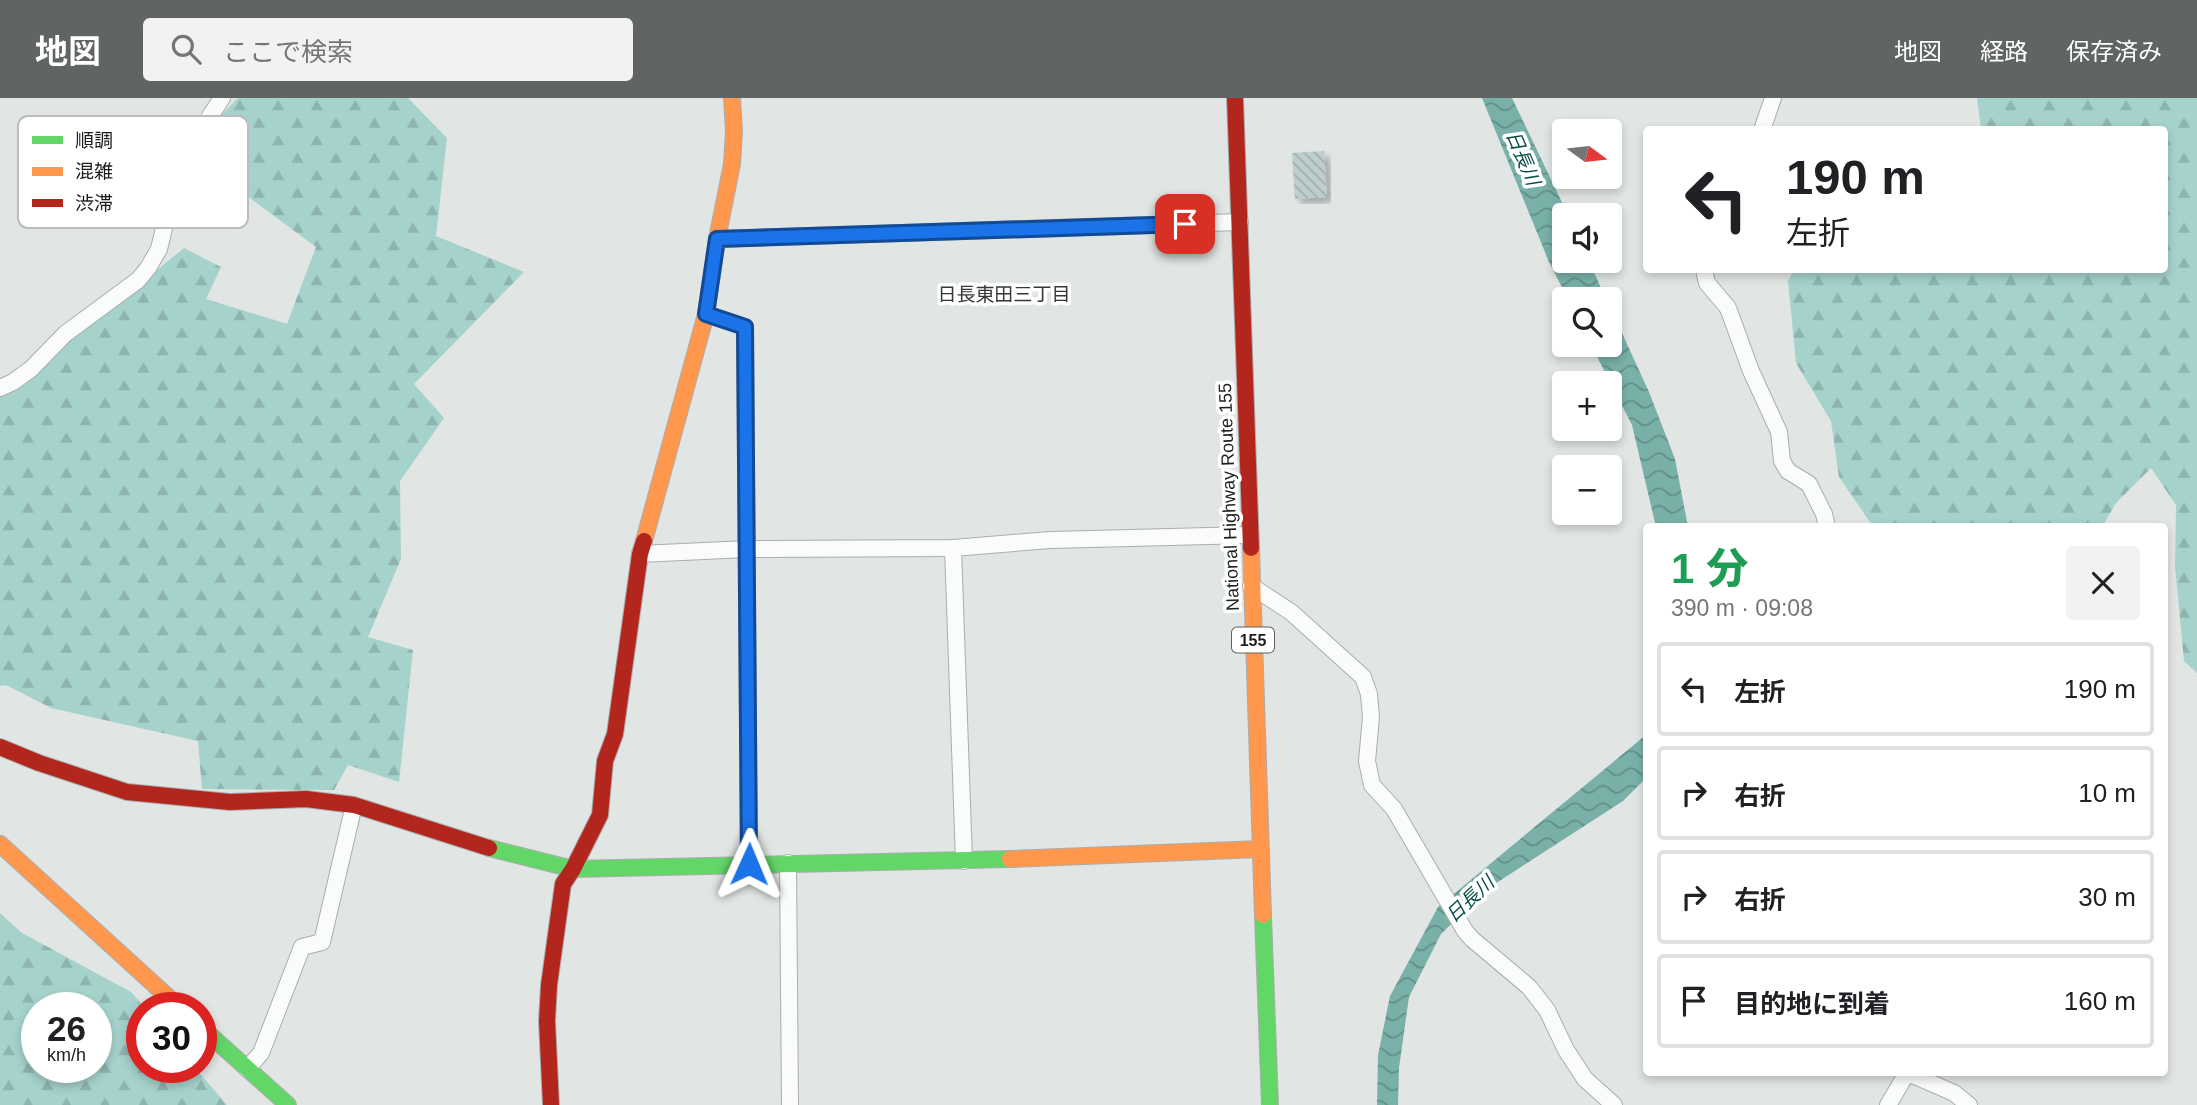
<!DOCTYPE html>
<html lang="ja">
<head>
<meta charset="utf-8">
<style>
  body { margin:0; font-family:Helvetica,"Noto Sans JP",sans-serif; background:#f2f2f2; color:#202124; height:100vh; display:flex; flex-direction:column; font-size:26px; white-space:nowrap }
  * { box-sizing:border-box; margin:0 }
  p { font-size:23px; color:#757577 }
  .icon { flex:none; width:38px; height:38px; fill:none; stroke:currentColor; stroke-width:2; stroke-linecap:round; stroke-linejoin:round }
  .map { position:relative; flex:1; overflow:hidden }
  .details { position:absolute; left:1643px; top:425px; width:525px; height:553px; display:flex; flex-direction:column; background:#fff; border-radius:7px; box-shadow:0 4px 10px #0003 }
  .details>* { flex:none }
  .hud { position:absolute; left:1643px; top:28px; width:525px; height:147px; border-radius:7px; box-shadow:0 4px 10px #0003; background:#fff; color:#202124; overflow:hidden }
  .needle { width:46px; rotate:105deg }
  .fabs { position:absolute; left:1552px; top:21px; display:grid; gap:14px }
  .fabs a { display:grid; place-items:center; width:70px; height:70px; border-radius:7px; background:#fff; box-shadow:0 4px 10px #0003; font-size:35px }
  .speed { position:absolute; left:21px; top:894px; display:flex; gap:14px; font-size:35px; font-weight:700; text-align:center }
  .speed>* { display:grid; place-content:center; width:91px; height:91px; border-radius:50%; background:#fff; box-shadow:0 4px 10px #0003; line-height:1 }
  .speed small { font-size:18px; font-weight:400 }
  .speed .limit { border:10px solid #d22; background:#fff; color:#111 }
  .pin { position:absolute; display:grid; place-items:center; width:60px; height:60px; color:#fff; margin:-30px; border-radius:14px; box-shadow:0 4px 10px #0006 }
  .me { position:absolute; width:77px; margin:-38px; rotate:1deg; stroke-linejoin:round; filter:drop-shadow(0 0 5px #0008) }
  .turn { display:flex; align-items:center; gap:24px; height:147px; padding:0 28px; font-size:32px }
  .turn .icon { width:91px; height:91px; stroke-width:2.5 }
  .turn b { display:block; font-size:49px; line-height:60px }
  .round { display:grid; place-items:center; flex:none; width:74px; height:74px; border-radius:7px; background:#f2f2f2 }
  .overview { display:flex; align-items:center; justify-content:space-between; height:119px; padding:0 28px }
  h1 { font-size:42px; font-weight:800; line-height:52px; color:#1e9e55 }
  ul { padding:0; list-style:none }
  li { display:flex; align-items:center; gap:21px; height:94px; margin:0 14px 10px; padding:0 14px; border:4px solid #e0e0e0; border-radius:7px }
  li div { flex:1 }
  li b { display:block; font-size:26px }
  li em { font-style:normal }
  header { display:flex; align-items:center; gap:42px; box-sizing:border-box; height:98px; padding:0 35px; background:#606463; color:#fff }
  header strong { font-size:33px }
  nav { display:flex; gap:38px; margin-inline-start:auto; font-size:24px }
  .search { width:490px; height:63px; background:#f2f2f2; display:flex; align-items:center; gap:18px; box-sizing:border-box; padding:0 24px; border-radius:7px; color:#757577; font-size:26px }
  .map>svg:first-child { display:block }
  .forest { fill:url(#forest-firs); fill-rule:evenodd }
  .water { fill:url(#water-waves) }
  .building { fill:url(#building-back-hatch); filter:url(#shadow) }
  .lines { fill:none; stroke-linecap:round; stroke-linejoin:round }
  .street-casing { stroke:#abadad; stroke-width:18 }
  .fast-casing { stroke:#abadad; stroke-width:18 }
  .slow-casing { stroke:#abadad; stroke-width:18 }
  .jam-casing { stroke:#abadad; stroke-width:18 }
  .street { stroke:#fafbfb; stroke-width:16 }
  .fast { stroke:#63d668; stroke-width:16 }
  .slow { stroke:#ff974d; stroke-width:16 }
  .jam { stroke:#b3261e; stroke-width:16 }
  .route-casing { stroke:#114b97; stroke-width:18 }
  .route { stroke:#1a73e8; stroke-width:12 }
  .labels { text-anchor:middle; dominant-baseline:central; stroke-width:7; stroke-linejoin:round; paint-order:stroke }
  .shield { fill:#fff; stroke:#5f6261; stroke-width:2 }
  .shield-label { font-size:16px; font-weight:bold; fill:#1b1e1d }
  .street-label { font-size:18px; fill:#1b1e1d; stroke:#fff }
  .water-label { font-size:19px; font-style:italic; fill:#054e47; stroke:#fff }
  .neighbourhood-label { font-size:19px; fill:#343838; stroke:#fff }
  .key { fill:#fff; stroke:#bbbcbb; stroke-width:2 }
  .key-label { font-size:19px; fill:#1b1e1d }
</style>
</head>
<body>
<header>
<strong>地図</strong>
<div class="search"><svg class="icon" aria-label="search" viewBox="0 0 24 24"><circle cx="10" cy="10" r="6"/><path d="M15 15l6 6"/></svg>ここで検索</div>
<nav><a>地図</a><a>経路</a><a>保存済み</a></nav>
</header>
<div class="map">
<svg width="2197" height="1007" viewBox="0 0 2197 1007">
  <defs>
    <pattern id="forest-firs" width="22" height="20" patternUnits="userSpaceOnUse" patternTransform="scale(1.75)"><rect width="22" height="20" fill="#a6d2cc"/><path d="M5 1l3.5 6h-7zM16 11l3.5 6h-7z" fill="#8eb4af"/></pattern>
    <pattern id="water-waves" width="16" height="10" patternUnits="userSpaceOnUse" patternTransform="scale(1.75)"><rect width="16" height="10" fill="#79b1a9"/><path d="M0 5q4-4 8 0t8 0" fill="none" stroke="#628f89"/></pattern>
    <pattern id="building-back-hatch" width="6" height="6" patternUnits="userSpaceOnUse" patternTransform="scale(1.75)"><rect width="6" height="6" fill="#bdcecc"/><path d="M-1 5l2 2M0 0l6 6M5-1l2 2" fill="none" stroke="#a2b0af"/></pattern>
    <filter id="shadow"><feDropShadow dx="5.5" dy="5.5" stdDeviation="3.5" flood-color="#0004"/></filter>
  </defs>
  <rect width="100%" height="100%" fill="#e1e5e4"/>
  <g class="forest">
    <path d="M 238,0 L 408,0 L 447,40 L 436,138 L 524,174 L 414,286 L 444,320 L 400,383 L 401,461 L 368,539 L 413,552 L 399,684 L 348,667 L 334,692 L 202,691 L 198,643 L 51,610 L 6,587 L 0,588 L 0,292 L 34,272 L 184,150 L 221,169 L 206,201 L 287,226 L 316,149 L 204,66 L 219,19 Z"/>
    <path d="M 1977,0 L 2197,0 L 2197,575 L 2184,563 L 2175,468 L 2176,407 L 2151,370 L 2116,405 L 2102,429 L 1913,429 L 1872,427 L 1839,379 L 1831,323 L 1796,265 L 1788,183 L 1794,172 L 2165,172 L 2165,32 L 1981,31 Z"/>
    <path d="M 0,815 L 22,835 L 131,894 L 145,910 L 142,910 L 142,970 L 195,970 L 227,1007 L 0,1007 ZM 37,910 L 96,910 L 96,970 L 37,970 Z"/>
  </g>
  <g class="water">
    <path d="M 1482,0 L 1512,0 L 1568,117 L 1564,117 L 1564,163 L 1589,163 L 1606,201 L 1568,201 L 1549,164 Z"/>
    <path d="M 1610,209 L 1649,294 L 1675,361 L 1688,429 L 1656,429 L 1632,327 L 1591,247 L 1610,247 Z"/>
    <path d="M 1647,636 L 1647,679 L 1623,703 L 1487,791 L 1441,836 L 1409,899 L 1399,970 L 1398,1007 L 1377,1007 L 1378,957 L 1390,898 L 1438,809 Z"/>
  </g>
  <path class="building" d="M 1324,53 L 1327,99 L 1295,101 L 1292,55 Z"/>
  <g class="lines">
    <g class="street-casing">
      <g id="street">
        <path d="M 1762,32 L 1773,0"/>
        <path d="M 717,141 L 1240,124"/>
        <path d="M 1704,172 L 1707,185 L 1728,210 L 1751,273 L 1779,334 L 1782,363 L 1788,373 L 1809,386 L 1824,416 L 1827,429"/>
        <path d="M 706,216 L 745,229 L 749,766"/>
        <path d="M 0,290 L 13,284 L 31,271 L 65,236 L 138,182 L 148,170 L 159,151 L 169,110 L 187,87 L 210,18 L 222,0"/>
        <path d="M 953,450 L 964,763"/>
        <path d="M 640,456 L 747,451 L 953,450 L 1050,442 L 1249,437"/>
        <path d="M 1251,488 L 1291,514 L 1363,579 L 1369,596 L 1371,619 L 1367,663 L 1372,687 L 1394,711 L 1465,833 L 1472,841 L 1529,889 L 1547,912 L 1566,952 L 1585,981 L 1614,1007"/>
        <path d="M 788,765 L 790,1007"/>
        <path d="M 247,971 L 261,955 L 302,849 L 322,844 L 354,707"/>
        <path d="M 1908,975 L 1954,995 L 1969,1007"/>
        <path d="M 1888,1007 L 1907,975"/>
      </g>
    </g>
    <g class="fast-casing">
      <g id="fast">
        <path d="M 489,750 L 573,771 L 1010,761"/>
        <path d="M 1263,817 L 1270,1007"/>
        <path d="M 201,929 L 288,1007"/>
      </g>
    </g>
    <g class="slow-casing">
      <g id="slow">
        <path d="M 644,443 L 706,216 L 717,141 L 732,66 L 734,33 L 732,0"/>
        <path d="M 1251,450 L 1263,817"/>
        <path d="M 0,746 L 180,910"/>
        <path d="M 1010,761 L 1261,751"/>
      </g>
    </g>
    <g class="jam-casing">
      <g id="jam">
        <path d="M 1235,0 L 1251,450"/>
        <path d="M 0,649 L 39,665 L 127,694 L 230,704 L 306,701 L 354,707 L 489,750"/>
        <path d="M 551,1007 L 547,923 L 549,887 L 563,786 L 573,771 L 600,717 L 605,663 L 615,636 L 640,456 L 644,443"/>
      </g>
    </g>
    <use href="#street" class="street"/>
    <use href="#fast" class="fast"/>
    <use href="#slow" class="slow"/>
    <use href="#jam" class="jam"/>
  </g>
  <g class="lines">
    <g class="route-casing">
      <path id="route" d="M 749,766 L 745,229 L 706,216 L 717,141 L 1185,126"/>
    </g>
    <use href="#route" class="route"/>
  </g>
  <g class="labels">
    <rect class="shield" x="1232" y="529.5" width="42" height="25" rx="5"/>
    <g class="shield-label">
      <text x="1253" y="542">155</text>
    </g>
    <g class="street-label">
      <text transform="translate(1229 399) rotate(-92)">National Highway Route 155</text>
    </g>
    <g class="water-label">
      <text transform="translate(1523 60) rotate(67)">日長川</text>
      <text transform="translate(1470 801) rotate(-43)">日長川</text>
    </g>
    <g class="neighbourhood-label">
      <text x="1004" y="196">日長東田三丁目</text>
    </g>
  </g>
  <rect x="18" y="18" width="230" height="112" rx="10" class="key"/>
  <rect x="32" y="38" width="31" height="8" fill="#63d668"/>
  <rect x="32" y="69" width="31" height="9" fill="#ff974d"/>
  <rect x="32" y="101" width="31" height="8" fill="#b3261e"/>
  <g class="key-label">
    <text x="75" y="49">順調</text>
    <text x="75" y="80">混雑</text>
    <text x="75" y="112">渋滞</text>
  </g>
</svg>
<div class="fabs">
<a><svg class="needle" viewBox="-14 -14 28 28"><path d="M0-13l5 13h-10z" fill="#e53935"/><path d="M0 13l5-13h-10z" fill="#757577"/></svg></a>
<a><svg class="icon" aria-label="sound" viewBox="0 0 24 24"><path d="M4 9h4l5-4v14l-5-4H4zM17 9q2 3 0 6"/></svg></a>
<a><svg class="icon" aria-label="search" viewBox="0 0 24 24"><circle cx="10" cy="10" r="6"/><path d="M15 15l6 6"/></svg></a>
<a>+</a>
<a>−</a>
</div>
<div class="speed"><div>26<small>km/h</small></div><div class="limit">30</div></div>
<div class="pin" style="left:1185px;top:126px;background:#d93025"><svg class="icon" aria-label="arrive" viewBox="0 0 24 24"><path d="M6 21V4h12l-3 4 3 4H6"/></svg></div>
<svg class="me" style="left:749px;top:766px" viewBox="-20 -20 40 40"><path d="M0-17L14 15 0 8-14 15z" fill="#1a73e8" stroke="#fff" stroke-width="4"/></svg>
<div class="hud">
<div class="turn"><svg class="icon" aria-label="left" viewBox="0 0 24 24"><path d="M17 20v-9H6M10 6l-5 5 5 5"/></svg><div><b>190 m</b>左折</div></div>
</div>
<section class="details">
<div class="overview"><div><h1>1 分</h1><p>390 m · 09:08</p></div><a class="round"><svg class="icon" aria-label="close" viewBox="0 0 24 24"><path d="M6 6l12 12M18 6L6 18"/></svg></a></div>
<ul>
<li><svg class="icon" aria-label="left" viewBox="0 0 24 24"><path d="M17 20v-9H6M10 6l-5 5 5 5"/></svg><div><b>左折</b></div><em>190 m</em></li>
<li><svg class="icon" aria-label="right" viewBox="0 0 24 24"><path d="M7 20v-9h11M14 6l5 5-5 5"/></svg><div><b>右折</b></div><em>10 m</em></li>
<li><svg class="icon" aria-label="right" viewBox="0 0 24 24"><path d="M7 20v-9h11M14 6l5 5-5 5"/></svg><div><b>右折</b></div><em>30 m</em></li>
<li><svg class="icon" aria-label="arrive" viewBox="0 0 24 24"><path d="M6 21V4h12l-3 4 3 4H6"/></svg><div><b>目的地に到着</b></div><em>160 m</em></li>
</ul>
</section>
</div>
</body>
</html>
